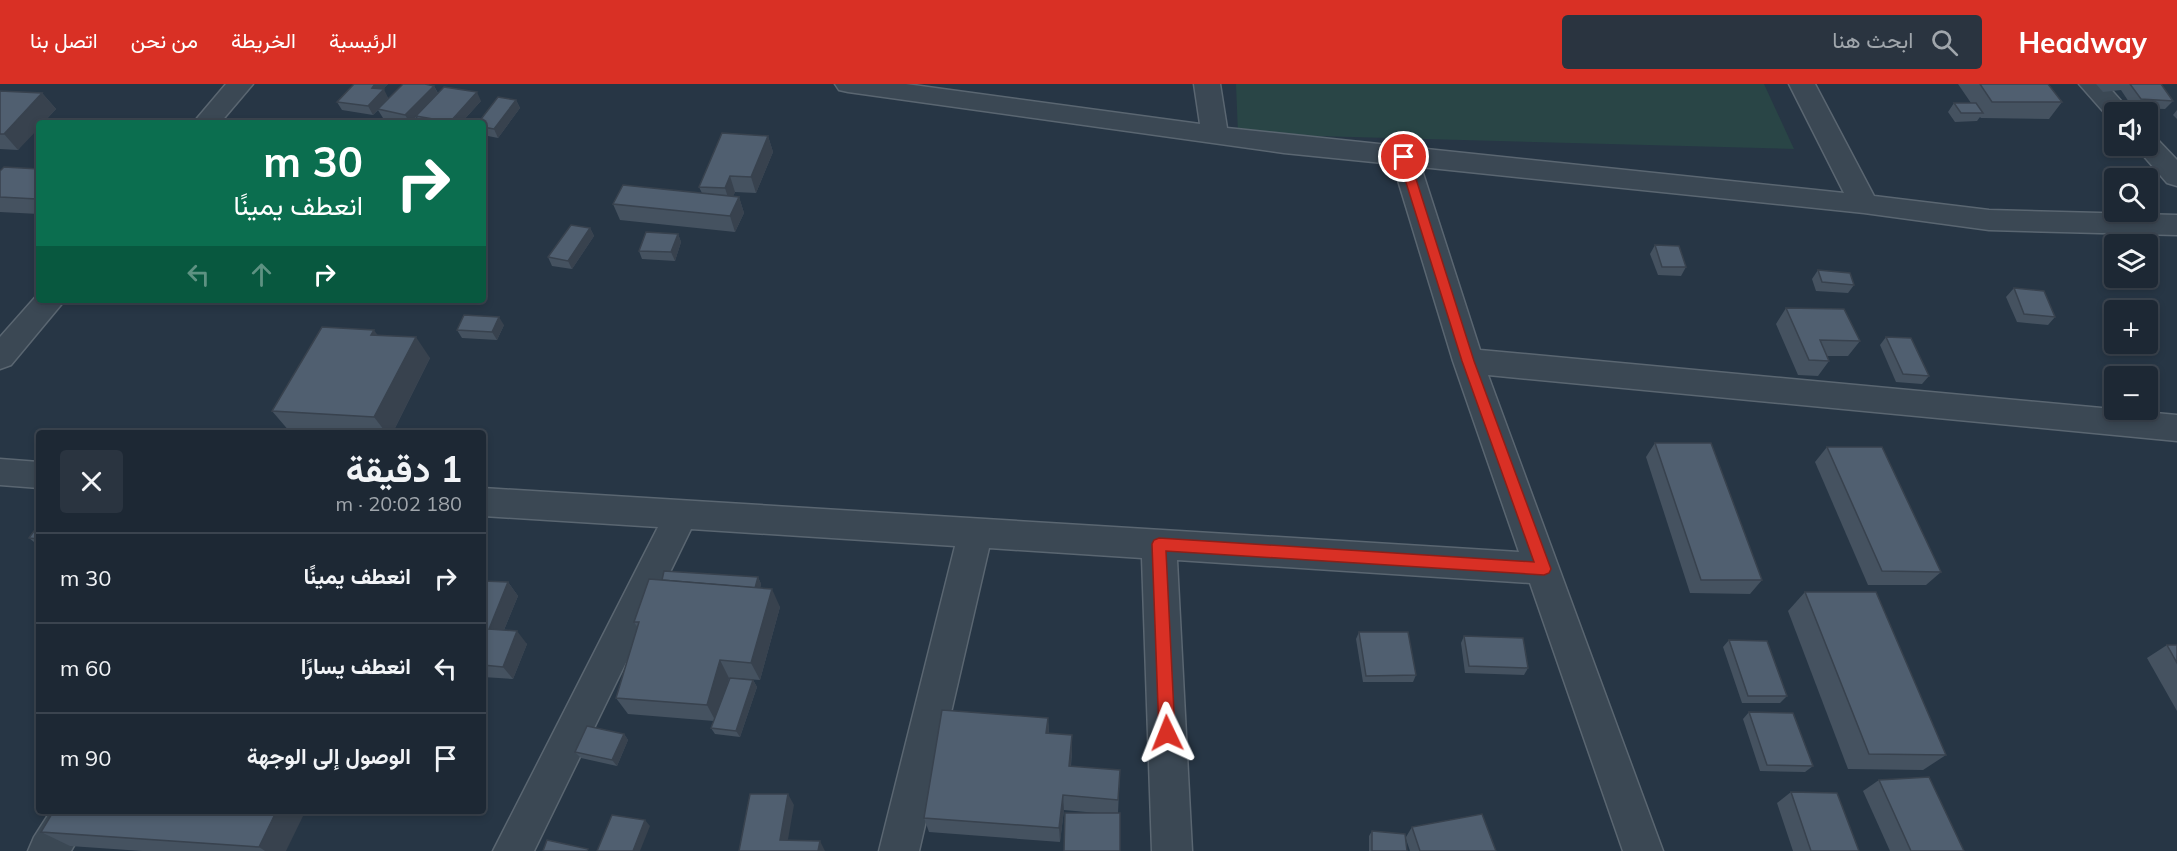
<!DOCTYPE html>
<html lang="ar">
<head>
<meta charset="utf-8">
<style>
  body { margin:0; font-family:Mulish,Vazirmatn,sans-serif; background:#2a3440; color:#f1f3f6; direction:rtl; height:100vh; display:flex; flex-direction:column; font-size:22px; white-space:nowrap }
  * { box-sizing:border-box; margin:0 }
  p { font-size:20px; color:#a0a6ac }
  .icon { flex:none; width:33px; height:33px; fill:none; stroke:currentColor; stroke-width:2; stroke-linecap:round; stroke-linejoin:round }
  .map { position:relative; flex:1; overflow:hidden; direction:ltr }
  .panel { position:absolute; left:36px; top:346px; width:450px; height:384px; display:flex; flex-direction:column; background:#1d2834; border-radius:6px; box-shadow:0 3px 9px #0003,0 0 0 2px #3b444f; direction:rtl }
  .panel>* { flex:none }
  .guide { position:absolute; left:36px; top:36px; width:450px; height:183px; border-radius:6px; box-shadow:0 3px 9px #0003,0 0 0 2px #3b444f; direction:rtl; background:#0b6e4f; color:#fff; overflow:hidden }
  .fabs { position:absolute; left:2104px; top:18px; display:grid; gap:12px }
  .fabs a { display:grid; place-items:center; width:54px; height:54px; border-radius:6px; background:#1d2834; box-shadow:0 3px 9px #0003,0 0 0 2px #3b444f; font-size:30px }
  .pin { position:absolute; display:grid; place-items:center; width:51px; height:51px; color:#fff; margin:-26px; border:3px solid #fff; border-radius:50%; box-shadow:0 2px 6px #0007 }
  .me { position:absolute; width:66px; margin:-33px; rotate:358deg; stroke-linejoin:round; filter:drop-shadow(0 0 4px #0008) }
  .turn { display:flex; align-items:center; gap:21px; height:126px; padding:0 24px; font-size:27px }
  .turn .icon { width:78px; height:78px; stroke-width:2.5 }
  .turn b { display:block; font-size:42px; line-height:51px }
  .lanes { display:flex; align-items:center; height:57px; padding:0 24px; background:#0003; justify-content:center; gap:30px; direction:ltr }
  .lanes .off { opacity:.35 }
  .round { display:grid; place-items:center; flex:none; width:63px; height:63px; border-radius:6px; background:#2a3440 }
  .head { display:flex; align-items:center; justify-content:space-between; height:102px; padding:0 24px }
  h1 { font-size:36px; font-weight:700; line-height:45px }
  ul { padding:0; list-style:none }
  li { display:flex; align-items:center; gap:18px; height:90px; padding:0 24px; border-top:2px solid #3b444f }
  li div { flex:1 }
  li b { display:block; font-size:22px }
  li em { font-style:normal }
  header { display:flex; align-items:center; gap:36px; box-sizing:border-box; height:84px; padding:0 30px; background:#d93025; color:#fff }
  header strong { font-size:28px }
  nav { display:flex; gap:33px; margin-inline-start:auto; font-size:21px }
  .search { width:420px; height:54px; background:#2a3440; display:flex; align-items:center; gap:15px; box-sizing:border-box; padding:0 21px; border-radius:6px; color:#a0a6ac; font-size:22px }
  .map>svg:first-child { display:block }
  .green { fill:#294546 }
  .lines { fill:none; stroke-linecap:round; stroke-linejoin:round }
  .minor-casing { stroke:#5a6671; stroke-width:3 }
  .minor { fill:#3b4854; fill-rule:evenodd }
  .wall { fill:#455260 }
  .shaded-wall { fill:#38424e }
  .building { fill:#505f70; stroke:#38424e; stroke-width:1.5 }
  .route { fill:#d93025; stroke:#8d1f18; stroke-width:1.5 }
</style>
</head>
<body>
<header>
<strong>Headway</strong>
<div class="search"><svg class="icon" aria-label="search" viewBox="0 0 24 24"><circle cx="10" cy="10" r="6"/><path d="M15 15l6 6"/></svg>ابحث هنا</div>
<nav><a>الرئيسية</a><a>الخريطة</a><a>من نحن</a><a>اتصل بنا</a></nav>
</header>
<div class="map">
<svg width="2177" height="767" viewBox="0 0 2177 767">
  <rect width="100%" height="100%" fill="#273645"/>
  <path class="green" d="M 1236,0 L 1764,0 L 1794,65 L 1238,50 Z"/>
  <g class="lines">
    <g class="minor-casing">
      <g id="minor">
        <path d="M 226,0 L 253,0 L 220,39 L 193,39 Z"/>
        <path d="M 835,0 L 906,0 L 1200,40 L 1194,0 L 1220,0 L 1227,44 L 1844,109 L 1789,0 L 1815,0 L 1874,112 L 1989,126 L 2177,131 L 2177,151 L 1989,146 L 1864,129 L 1421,83 L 1480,266 L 2177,331 L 2177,357 L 1488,291 L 1663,767 L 1623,767 L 1530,499 L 1177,476 L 1192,767 L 1152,767 L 1142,474 L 989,464 L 919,767 L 879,767 L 955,462 L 691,445 L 534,767 L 493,767 L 658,443 L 483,432 L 483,404 L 1519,468 L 1453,277 L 1393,80 L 1284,69 L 848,8 L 839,6 Z"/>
        <path d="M 2079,0 L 2106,0 L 2131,28 L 2115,28 L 2115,35 L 2109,34 Z"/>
        <path d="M 2148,52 L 2157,55 L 2177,76 L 2177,102 L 2167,99 L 2135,62 L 2148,62 Z"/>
        <path d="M 39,209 L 39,216 L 65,216 L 11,281 L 0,285 L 0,253 Z"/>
        <path d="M 0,375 L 39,378 L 39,404 L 0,401 Z"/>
        <path d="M 50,728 L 93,728 L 71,767 L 28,767 L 34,753 Z"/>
      </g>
    </g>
    <use href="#minor" class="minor"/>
  </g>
  <g class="wall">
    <path d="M 354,0 L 388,0 L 383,5 L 388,14 L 434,2 L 438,9 L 481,17 L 461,39 L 420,39 L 417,33 L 410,39 L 407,39 L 383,34 L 378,26 L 373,31 L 342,26 L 337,18 Z"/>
    <path d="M 1958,0 L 2048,0 L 2062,18 L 2049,35 L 1981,34 L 1980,33 L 1977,37 L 1955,38 L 1948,28 L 1954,19 L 1971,19 Z"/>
    <path d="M 2096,0 L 2161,0 L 2173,17 L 2165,25 L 2133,24 L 2121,6 L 2103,8 Z"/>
    <path d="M 0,7 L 42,9 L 56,25 L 43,39 L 39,39 L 18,66 L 0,65 Z"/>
    <path d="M 516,16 L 520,24 L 498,54 L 483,51 L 483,39 Z"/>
    <path d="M 2177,26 L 2177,35 L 2173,31 Z"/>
    <path d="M 768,52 L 773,68 L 756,109 L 735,108 L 733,112 L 739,113 L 744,129 L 735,148 L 620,136 L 613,120 L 702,109 L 699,103 Z"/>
    <path d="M 39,85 L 39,130 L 0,128 L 0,87 Z"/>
    <path d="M 2121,89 L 2146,94 L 2116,94 Z"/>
    <path d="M 590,144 L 594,152 L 572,185 L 552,182 L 548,173 Z"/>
    <path d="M 678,150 L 681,158 L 675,177 L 642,175 L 639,167 Z"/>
    <path d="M 1655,161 L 1686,183 L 1681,192 L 1658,191 L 1650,170 Z"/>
    <path d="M 1818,186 L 1854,201 L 1848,209 L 1816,207 L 1812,195 Z"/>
    <path d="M 2014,204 L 2055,233 L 2048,241 L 2017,238 L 2006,213 Z"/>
    <path d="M 1786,224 L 1860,257 L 1848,272 L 1827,272 L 1829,277 L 1818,292 L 1798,291 L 1776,240 Z"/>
    <path d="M 2111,226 L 2115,226 L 2115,255 L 2103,235 Z"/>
    <path d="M 504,241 L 497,256 L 462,254 L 457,246 Z"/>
    <path d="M 378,252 L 430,274 L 392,350 L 326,350 L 290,348 L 272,327 Z"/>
    <path d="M 1886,253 L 1929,292 L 1922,300 L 1896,298 L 1880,261 Z"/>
    <path d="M 1655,359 L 1762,496 L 1750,510 L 1690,509 L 1646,373 Z"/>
    <path d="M 1827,363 L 1941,488 L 1926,501 L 1868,501 L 1815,378 Z"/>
    <path d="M 39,440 L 39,462 L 29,454 Z"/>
    <path d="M 758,493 L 761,500 L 760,504 L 780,523 L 760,596 L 732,594 L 753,596 L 757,603 L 740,653 L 715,650 L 711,644 L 714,637 L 628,630 L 616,614 L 638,544 L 634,538 L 662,496 Z"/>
    <path d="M 483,497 L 508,498 L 518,512 L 504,546 L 527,560 L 513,595 L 483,593 Z"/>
    <path d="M 1805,508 L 1946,671 L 1923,686 L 1848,685 L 1788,527 Z"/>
    <path d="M 1359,548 L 1416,591 L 1413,598 L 1363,598 L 1356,555 Z"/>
    <path d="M 1464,552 L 1528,584 L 1524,591 L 1465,589 L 1461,559 Z"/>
    <path d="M 1729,556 L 1787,612 L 1780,619 L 1742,619 L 1723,563 Z"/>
    <path d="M 2167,561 L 2177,561 L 2177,627 L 2147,574 Z"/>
    <path d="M 1749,628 L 1813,682 L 1805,688 L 1760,687 L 1743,635 Z"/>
    <path d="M 1048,634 L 1049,649 L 1072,667 L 1071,682 L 1120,686 L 1118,729 L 1097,729 L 1064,726 L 1060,758 L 929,748 L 924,734 Z"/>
    <path d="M 624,650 L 628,656 L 617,682 L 581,674 L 575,668 Z"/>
    <path d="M 1879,696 L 1964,767 L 1890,767 L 1863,707 Z"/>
    <path d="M 1791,708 L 1859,767 L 1793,767 L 1777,719 Z"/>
    <path d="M 53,728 L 286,767 L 142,767 L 70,762 L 41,748 Z"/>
    <path d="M 1412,743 L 1496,767 L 1410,767 L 1406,755 L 1407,767 L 1369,767 L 1369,752 L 1372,747 L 1406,753 Z"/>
  </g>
  <g class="shaded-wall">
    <path d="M 375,0 L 388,0 L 377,12 L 372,4 Z"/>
    <path d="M 434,2 L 438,10 L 410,39 L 405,31 Z"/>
    <path d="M 384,5 L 388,14 L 373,31 L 368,22 Z"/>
    <path d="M 477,8 L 481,17 L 461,39 L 450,39 Z"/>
    <path d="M 42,9 L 56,25 L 43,39 L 39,39 L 39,44 L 18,66 L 4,50 Z"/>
    <path d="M 516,16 L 520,24 L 498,54 L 494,45 Z"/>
    <path d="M 768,52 L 773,68 L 756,109 L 751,93 Z"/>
    <path d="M 730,92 L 735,108 L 730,120 L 725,104 Z"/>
    <path d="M 739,113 L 744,129 L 735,148 L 730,132 Z"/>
    <path d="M 484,134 L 488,143 L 483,153 L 483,136 Z"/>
    <path d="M 590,144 L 594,152 L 572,185 L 568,177 Z"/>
    <path d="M 678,150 L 681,158 L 675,177 L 671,168 Z"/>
    <path d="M 499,233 L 504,241 L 497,256 L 492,248 Z"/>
    <path d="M 374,246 L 389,267 L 371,251 Z"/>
    <path d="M 416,253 L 430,274 L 392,350 L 387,350 L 374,333 Z"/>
    <path d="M 758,493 L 761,500 L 757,517 L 754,509 Z"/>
    <path d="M 508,498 L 518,512 L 499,558 L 489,545 Z"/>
    <path d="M 772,505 L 780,523 L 760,596 L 751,579 Z"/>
    <path d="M 517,547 L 527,560 L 513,595 L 503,583 Z"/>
    <path d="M 720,576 L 729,594 L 716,638 L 707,621 Z"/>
    <path d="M 753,596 L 757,603 L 740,653 L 736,647 Z"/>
    <path d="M 1048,634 L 1049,650 L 1046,649 Z"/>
    <path d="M 624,650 L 628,656 L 617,682 L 612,676 Z"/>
    <path d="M 1072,651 L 1072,667 L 1069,698 L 1069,682 Z"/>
    <path d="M 788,710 L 794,721 L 786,767 L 780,756 Z"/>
    <path d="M 1063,711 L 1064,726 L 1060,758 L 1059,744 Z"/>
    <path d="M 276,728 L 305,728 L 286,767 L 265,767 L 259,763 Z"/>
    <path d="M 645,736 L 650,742 L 640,767 L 633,767 Z"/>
    <path d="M 820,757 L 825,767 L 818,767 Z"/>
  </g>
  <g class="building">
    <path d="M 354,0 L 375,0 L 372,4 L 384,5 L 368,22 L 337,18 Z"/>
    <path d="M 403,0 L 425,0 L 434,2 L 405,31 L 378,25 Z"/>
    <path d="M 1980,0 L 2048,0 L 2062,18 L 1992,18 Z"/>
    <path d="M 2130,0 L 2161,0 L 2173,17 L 2141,15 Z"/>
    <path d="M 444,3 L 477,8 L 450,38 L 416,32 Z"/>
    <path d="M 0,7 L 42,9 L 4,50 L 0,50 Z"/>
    <path d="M 498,13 L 516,16 L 494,45 L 483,43 L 483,39 L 478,39 Z"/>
    <path d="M 1954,19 L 1976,19 L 1983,29 L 1961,29 Z"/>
    <path d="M 722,49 L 768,52 L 751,93 L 730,92 L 725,104 L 699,103 Z"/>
    <path d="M 4,83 L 39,85 L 39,113 L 37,115 L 0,113 L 0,87 Z"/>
    <path d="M 2141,88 L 2146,94 L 2126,94 L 2121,89 Z"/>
    <path d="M 2148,96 L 2153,102 L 2148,102 Z"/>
    <path d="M 623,101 L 739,113 L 730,132 L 613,120 Z"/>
    <path d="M 571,141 L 590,144 L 568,177 L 548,173 Z"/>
    <path d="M 646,148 L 678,150 L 671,168 L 639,167 Z"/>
    <path d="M 1655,161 L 1679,162 L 1686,183 L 1662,183 Z"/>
    <path d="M 1818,186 L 1850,189 L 1854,201 L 1822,198 Z"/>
    <path d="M 2014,204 L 2044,207 L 2055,233 L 2024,230 Z"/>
    <path d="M 1786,224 L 1844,225 L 1860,257 L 1820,256 L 1829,277 L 1809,276 Z"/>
    <path d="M 2111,226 L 2121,226 L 2115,226 L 2115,233 Z"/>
    <path d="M 464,231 L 499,233 L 492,248 L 457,246 Z"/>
    <path d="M 322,243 L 374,246 L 371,251 L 416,253 L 374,333 L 272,327 Z"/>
    <path d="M 1886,253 L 1911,254 L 1929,292 L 1903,290 Z"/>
    <path d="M 1655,359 L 1711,359 L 1762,496 L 1701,496 Z"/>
    <path d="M 1827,363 L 1882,363 L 1941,488 L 1882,487 Z"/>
    <path d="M 39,440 L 39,455 L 29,454 Z"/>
    <path d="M 664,487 L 758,493 L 755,504 L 662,496 Z"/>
    <path d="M 649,495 L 772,505 L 751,579 L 720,576 L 707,621 L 616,614 L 639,538 L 634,538 Z"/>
    <path d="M 483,497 L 508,498 L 489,545 L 517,547 L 503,583 L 483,581 Z"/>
    <path d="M 1805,508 L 1876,508 L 1946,671 L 1869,670 Z"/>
    <path d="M 1359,548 L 1408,548 L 1416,591 L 1366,592 Z"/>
    <path d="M 1464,552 L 1523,554 L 1528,584 L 1469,582 Z"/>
    <path d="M 1729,556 L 1767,557 L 1787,612 L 1748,612 Z"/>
    <path d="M 2167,561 L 2177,561 L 2177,579 Z"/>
    <path d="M 730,594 L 753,596 L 736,647 L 711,644 Z"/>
    <path d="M 942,626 L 1048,634 L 1046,649 L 1072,651 L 1069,682 L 1120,686 L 1118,716 L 1063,711 L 1059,744 L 924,734 Z"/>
    <path d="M 1749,628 L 1793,629 L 1813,682 L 1767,681 Z"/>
    <path d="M 587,642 L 624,650 L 612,676 L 575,668 Z"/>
    <path d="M 1929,693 L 1964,767 L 1911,767 L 1879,696 Z"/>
    <path d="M 1791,708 L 1837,709 L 1859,767 L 1811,767 Z"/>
    <path d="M 750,710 L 788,710 L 780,756 L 820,757 L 818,767 L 739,767 Z"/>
    <path d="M 53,728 L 276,728 L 259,763 L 41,748 Z"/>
    <path d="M 1065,729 L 1120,729 L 1120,767 L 1064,767 Z"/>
    <path d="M 1482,730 L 1496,767 L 1420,767 L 1412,743 Z"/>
    <path d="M 612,731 L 645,736 L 633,767 L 597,767 Z"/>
    <path d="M 1372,747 L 1405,750 L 1407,767 L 1372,767 Z"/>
    <path d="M 547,756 L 588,765 L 587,767 L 543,767 Z"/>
  </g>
  <path class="route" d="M 1404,69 L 1409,73 L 1474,277 L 1551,485 L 1549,489 L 1544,491 L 1166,467 L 1175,649 L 1172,654 L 1167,656 L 1161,654 L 1159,649 L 1152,460 L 1154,456 L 1159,454 L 1534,478 L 1462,277 L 1398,73 Z"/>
</svg>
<div class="fabs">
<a><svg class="icon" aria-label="sound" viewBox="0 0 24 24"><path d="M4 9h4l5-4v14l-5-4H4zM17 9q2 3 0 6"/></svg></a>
<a><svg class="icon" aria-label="search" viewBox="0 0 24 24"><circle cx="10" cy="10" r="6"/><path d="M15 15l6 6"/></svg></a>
<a><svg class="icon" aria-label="layers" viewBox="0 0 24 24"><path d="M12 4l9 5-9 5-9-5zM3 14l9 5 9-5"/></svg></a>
<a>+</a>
<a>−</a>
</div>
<div class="pin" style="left:1404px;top:73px;background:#d93025"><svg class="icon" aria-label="arrive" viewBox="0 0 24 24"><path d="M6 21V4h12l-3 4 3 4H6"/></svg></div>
<svg class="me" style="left:1167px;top:649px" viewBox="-20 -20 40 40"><path d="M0-17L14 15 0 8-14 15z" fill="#d93025" stroke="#fff" stroke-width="4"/></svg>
<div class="guide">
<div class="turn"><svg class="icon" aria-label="right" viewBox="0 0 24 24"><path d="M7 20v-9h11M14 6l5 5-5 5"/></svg><div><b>30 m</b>انعطف يمينًا</div></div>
<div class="lanes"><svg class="icon off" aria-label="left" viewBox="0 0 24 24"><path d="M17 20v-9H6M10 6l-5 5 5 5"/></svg><svg class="icon off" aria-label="ahead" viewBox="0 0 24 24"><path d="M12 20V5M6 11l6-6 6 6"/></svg><svg class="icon" aria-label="right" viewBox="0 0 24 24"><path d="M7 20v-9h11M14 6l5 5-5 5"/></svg></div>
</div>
<section class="panel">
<div class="head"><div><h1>1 دقيقة</h1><p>180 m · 20:02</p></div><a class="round"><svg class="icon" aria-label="close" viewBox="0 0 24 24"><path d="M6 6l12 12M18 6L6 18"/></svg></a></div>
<ul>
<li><svg class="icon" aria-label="right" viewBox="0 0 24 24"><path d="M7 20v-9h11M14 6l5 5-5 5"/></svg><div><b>انعطف يمينًا</b></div><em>30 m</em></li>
<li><svg class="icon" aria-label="left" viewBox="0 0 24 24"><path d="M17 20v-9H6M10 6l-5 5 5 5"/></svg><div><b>انعطف يسارًا</b></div><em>60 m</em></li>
<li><svg class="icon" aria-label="arrive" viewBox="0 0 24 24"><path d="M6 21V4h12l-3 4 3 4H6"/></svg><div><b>الوصول إلى الوجهة</b></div><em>90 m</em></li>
</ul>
</section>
</div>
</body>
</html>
